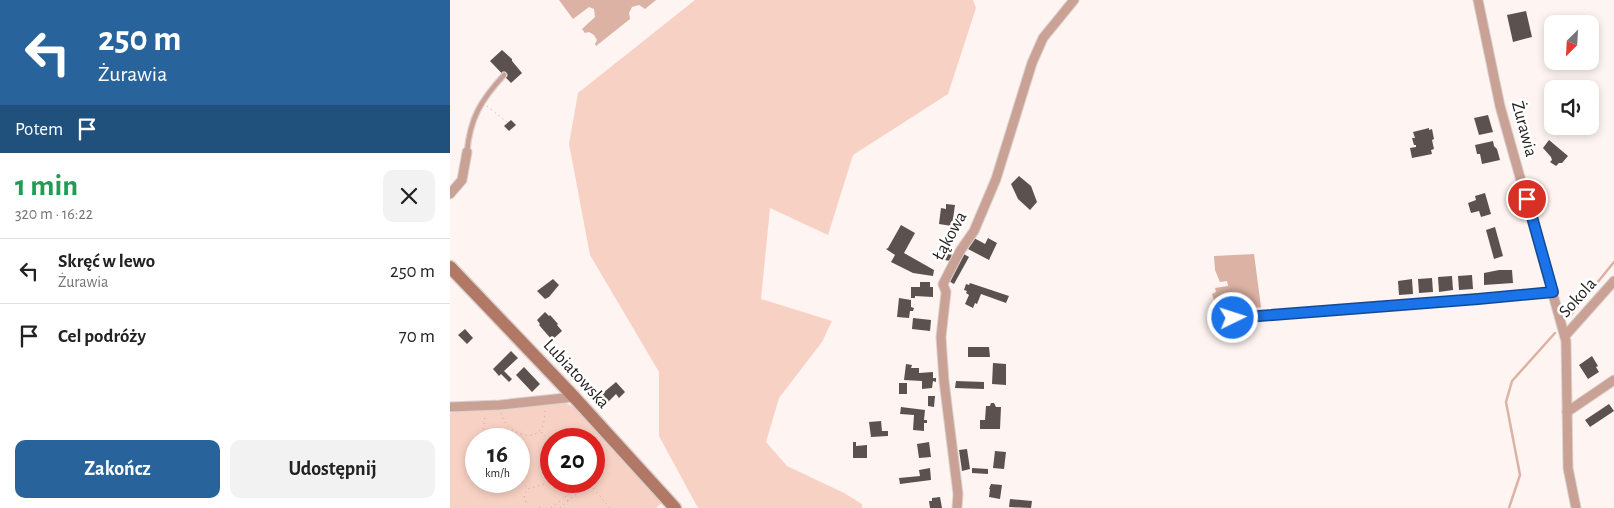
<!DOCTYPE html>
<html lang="pl">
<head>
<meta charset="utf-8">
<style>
  body { margin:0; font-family:"Alegreya Sans",sans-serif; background:#f2f2f2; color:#222; height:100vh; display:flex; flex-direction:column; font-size:19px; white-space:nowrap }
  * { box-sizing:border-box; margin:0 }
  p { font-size:16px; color:#767676 }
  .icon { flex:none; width:28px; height:28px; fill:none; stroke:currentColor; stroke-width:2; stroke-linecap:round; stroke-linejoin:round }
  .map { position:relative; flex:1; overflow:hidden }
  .sheet { display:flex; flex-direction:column; background:#fff; width:450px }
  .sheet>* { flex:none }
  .hud { background:#28649b; color:#fff; overflow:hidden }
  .needle { width:32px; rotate:204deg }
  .controls { position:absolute; left:1094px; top:15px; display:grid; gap:10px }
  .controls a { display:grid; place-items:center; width:55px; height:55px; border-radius:10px; background:#fff; box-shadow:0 2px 8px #0003; font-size:25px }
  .speed { position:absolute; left:15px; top:428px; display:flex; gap:10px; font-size:25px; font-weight:700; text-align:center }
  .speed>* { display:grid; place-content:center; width:65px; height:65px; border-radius:50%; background:#fff; box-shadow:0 2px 8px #0003; line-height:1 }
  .speed small { font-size:12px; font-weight:400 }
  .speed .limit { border:8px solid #d22; background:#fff; color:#111 }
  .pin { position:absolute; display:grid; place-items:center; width:42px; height:42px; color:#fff; margin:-21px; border:2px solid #fff; border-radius:50%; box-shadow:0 1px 5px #0007 }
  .me { position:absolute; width:55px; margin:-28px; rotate:86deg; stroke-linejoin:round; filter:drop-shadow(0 0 4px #0008) }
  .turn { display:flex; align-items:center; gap:18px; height:105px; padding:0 15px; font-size:22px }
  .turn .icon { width:65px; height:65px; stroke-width:2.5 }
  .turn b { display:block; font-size:35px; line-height:42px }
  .then { display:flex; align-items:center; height:48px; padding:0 15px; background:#0003; gap:10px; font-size:19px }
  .round { display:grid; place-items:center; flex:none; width:52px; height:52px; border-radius:10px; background:#f2f2f2 }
  .headline { display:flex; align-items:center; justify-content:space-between; height:85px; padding:0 15px }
  h1 { font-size:30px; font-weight:600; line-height:38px; color:#1e9e55 }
  .action { display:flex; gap:10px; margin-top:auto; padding:10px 15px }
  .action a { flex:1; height:58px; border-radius:10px; background:#28649b; color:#fff; font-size:20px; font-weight:600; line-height:58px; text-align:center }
  .action a+a { background:#f2f2f2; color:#222 }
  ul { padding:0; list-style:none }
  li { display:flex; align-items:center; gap:15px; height:65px; padding:0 15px; border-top:1px solid #e0e0e0 }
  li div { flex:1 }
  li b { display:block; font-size:19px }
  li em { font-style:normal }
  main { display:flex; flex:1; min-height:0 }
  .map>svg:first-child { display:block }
  .green { fill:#f7d1c4; fill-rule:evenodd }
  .water { fill:#dcb2a4 }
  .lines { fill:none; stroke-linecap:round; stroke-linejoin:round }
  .stream { stroke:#dcb2a4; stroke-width:2.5 }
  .building { fill:#5b514e }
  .lane-casing { stroke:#dbd2d0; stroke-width:7 }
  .street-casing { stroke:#dbd2d0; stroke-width:11 }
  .secondary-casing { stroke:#dbd2d0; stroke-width:15 }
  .path { stroke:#b2aba8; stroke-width:1; stroke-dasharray:1 4; stroke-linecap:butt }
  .lane { stroke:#caa295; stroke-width:4.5 }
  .street { stroke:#caa295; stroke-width:9 }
  .secondary { stroke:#b17865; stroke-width:12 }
  .route-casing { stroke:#114b97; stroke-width:12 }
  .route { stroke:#1a73e8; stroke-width:9 }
  .labels { text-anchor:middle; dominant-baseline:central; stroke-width:5; stroke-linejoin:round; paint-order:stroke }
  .street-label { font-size:18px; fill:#262221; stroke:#fff }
</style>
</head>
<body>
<main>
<section class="sheet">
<div class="hud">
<div class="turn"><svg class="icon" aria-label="left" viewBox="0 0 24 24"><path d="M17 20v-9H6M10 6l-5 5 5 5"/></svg><div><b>250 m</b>Żurawia</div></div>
<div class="then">Potem<svg class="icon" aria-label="arrive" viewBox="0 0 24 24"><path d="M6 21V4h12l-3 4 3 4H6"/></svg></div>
</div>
<div class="headline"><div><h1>1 min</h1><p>320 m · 16:22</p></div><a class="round"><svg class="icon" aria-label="close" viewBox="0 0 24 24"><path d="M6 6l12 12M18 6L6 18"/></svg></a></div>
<ul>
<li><svg class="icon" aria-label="left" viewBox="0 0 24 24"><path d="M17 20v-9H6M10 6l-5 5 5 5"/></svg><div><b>Skręć w lewo</b><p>Żurawia</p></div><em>250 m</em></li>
<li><svg class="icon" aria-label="arrive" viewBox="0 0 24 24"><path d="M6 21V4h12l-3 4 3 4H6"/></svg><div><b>Cel podróży</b></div><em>70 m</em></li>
</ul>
<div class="action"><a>Zakończ</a><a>Udostępnij</a></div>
</section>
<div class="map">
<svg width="1164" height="508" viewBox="0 0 1164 508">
  <rect width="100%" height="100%" fill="#fef4f1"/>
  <g class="green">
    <path d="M 245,0 L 523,0 L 526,8 L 498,94 L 403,155 L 378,235 L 320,208 L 311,299 L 382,321 L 372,342 L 329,398 L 316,442 L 337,466 L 394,493 L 412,504 L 412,508 L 248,508 L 209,436 L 209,372 L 140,255 L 119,144 L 128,93 Z"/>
    <path d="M 116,403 L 130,410 L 213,502 L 206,508 L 0,508 L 0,413 L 25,409 ZM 26,439 L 69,439 L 69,481 L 26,481 ZM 101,439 L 144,439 L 144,481 L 101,481 Z"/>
  </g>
  <g class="water">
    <path d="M 109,0 L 206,0 L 195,9 L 189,5 L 182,7 L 179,13 L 180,19 L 146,46 L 145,44 L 147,40 L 144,35 L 139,32 L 135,33 L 132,29 L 145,17 L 144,9 L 139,7 L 123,19 Z"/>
    <path d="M 804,254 L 811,307 L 768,313 L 762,294 L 766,292 L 765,288 L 778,286 L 777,281 L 770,282 L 765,270 L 764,256 Z"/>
  </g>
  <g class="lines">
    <g class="stream">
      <path d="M 1121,315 L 1164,262"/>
      <path d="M 1059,508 L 1070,475 L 1056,402 L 1062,381 L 1105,333"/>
    </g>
  </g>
  <g class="building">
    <path d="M 1076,11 L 1082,37 L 1063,42 L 1057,15 Z"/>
    <path d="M 52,50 L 62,59 L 62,61 L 72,73 L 61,83 L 40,61 Z"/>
    <path d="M 1038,115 L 1043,132 L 1029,135 L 1024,118 Z"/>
    <path d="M 61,120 L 66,125 L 59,131 L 54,126 Z"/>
    <path d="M 979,128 L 979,130 L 982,129 L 984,139 L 982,140 L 984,149 L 981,150 L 982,154 L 962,158 L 960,148 L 966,147 L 966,145 L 964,145 L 962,138 L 965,138 L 963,132 Z"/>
    <path d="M 1099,140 L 1118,156 L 1112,163 L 1109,163 L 1106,166 L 1100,162 L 1102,160 L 1101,157 L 1093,148 Z"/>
    <path d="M 1043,141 L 1044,146 L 1047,149 L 1050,160 L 1032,164 L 1030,154 L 1027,154 L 1025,145 Z"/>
    <path d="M 569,176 L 581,186 L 587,202 L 580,210 L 568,199 L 561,184 Z"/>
    <path d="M 1035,193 L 1041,214 L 1031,217 L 1029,211 L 1021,213 L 1018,203 L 1026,200 L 1025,196 Z"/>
    <path d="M 496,204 L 505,205 L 502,226 L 489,224 L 491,208 L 496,209 Z"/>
    <path d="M 451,225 L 465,233 L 454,253 L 484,270 L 483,276 L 463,273 L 441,262 L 445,255 L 436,249 L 438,248 Z"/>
    <path d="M 1045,227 L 1053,256 L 1044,259 L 1036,230 Z"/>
    <path d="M 524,238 L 535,244 L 538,238 L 547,243 L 539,260 L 518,249 Z"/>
    <path d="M 496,247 L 502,247 L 501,261 L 495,260 Z"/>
    <path d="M 512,253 L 519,257 L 504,284 L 497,280 Z"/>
    <path d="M 1049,270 L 1062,270 L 1063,283 L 1034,285 L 1034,273 Z"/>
    <path d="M 1022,275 L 1023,289 L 1009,290 L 1008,276 Z"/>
    <path d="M 1002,276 L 1003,290 L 989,292 L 988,277 Z"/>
    <path d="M 982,278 L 983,292 L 969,293 L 968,279 Z"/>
    <path d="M 103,279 L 109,285 L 99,297 L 95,299 L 87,291 Z"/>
    <path d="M 962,279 L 963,294 L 949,295 L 948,281 Z"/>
    <path d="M 470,282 L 480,282 L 480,287 L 483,287 L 483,297 L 465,296 L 465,298 L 461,298 L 461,287 L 470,287 Z"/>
    <path d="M 520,283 L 559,296 L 556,303 L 531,294 L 527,304 L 525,303 L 523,308 L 515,304 L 519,295 L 516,293 L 517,291 L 514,290 L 516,284 L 519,285 Z"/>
    <path d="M 449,298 L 461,300 L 461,307 L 464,308 L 463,311 L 460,311 L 459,318 L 447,317 Z"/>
    <path d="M 95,312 L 99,316 L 100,315 L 108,324 L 107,325 L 112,331 L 102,340 L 89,325 L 90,324 L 87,320 Z"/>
    <path d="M 463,318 L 481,320 L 480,331 L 462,329 Z"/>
    <path d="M 15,329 L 23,338 L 17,344 L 8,335 Z"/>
    <path d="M 518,347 L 539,347 L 540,357 L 518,357 Z"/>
    <path d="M 61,351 L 68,358 L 54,371 L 62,379 L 59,382 L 51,374 L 49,376 L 43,369 Z"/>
    <path d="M 1142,356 L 1148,366 L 1146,367 L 1149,372 L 1138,379 L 1129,365 Z"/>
    <path d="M 543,363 L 556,364 L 556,385 L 542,384 Z"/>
    <path d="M 456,364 L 462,365 L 461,368 L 469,368 L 469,373 L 483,372 L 483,378 L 486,378 L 486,382 L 483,381 L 482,388 L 472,389 L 472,381 L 454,380 Z"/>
    <path d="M 74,367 L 90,384 L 82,392 L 66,375 Z"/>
    <path d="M 506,381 L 534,382 L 534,389 L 505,388 Z"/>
    <path d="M 166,382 L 175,392 L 169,398 L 166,394 L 154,406 L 147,398 Z"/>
    <rect x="449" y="383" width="8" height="11"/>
    <path d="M 478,396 L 485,396 L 484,407 L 478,406 Z"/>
    <path d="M 541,403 L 544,403 L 546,407 L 551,407 L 550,429 L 530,429 L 530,420 L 535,420 L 536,406 L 540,406 Z"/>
    <path d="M 1159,404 L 1164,411 L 1140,427 L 1135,420 Z"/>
    <path d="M 451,407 L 475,410 L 474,420 L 477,420 L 477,423 L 474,423 L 474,431 L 463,430 L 464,415 L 450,414 Z"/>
    <path d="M 431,421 L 432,431 L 438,431 L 438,436 L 421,437 L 419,422 Z"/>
    <path d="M 403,442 L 406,442 L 406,446 L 417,445 L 417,458 L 403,458 Z"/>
    <path d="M 479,442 L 481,457 L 469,458 L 467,444 Z"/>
    <path d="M 517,449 L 520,469 L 512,471 L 509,450 Z"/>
    <path d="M 545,451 L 556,452 L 554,469 L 543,468 Z"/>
    <path d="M 480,468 L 481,480 L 450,484 L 449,478 L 470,476 L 469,470 Z"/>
    <path d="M 522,468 L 538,469 L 538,474 L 522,473 Z"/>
    <path d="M 541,484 L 552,485 L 550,499 L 539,497 L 540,489 L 539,489 Z"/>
    <path d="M 490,497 L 492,508 L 480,508 L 479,501 L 482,501 L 482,498 Z"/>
    <path d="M 560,499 L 582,501 L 581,508 L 559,507 Z"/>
  </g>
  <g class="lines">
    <g class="lane-casing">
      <g id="lane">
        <path d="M 17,152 C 20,118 31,100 54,75"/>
        <path d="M 783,318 L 1102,292"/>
      </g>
    </g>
    <g class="street-casing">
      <g id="street">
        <path d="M 1028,0 L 1050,106 L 1116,341 L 1118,468 L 1126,508"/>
        <path d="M 0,194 L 12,180 L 17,152"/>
        <path d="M 1115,336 L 1164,281"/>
        <path d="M 0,407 L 50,405 L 124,397"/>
        <path d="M 1117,412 L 1164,380"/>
        <path d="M 507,508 L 508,494 L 494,381 L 491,337 L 496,292 L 493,284 L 510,251 L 524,231 L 546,179 L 582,63 L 593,38 L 624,0"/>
      </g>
    </g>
    <g class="secondary-casing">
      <path id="secondary" d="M 0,267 L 124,397 L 225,508"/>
    </g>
    <g class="path">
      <path d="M 37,106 L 58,123"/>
      <path d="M 51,413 C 54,430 80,444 91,429 C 95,423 95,415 95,409"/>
      <path d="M 91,432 L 101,442"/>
      <path d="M 32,439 L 35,416"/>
      <path d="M 101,459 C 92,465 92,474 98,482 C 105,488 113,488 120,481"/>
      <path d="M 69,478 L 78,489"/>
      <path d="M 144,479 L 148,483 L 152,483"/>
      <path d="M 118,484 L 123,489 L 133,481"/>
      <path d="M 118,501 L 115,497 L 123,490"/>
      <path d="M 76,502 L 74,495 L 78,489 L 97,483"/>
      <path d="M 89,507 L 92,508"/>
      <path d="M 101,508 L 115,497"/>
      <path d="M 110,508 L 139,483 L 160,508"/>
    </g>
    <use href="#lane" class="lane"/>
    <use href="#street" class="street"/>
    <use href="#secondary" class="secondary"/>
  </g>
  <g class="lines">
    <g class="route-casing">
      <path id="route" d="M 783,318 L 1028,299 L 1103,292 L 1077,199"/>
    </g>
    <use href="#route" class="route"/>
  </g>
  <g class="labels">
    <g class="street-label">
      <text transform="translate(1074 129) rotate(75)">Żurawia</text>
      <text transform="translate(500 236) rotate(-61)">Łąkowa</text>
      <text transform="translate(1128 298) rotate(-48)">Sokola</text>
      <text transform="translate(126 374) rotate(47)">Lubiatowska</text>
    </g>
  </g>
</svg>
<div class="controls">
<a><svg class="needle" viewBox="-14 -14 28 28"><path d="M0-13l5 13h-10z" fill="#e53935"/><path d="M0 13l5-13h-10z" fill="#767676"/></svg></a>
<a><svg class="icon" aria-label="sound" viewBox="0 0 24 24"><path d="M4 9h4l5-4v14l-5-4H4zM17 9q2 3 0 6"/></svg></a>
</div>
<div class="speed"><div>16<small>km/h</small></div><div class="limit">20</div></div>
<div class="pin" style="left:1077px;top:199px;background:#d93025"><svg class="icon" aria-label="arrive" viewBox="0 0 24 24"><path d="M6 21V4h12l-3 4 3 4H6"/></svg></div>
<svg class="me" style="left:783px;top:318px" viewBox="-20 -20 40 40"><circle r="17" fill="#1a73e8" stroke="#fff" stroke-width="3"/><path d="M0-11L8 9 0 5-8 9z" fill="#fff"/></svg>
</div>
</main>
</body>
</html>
